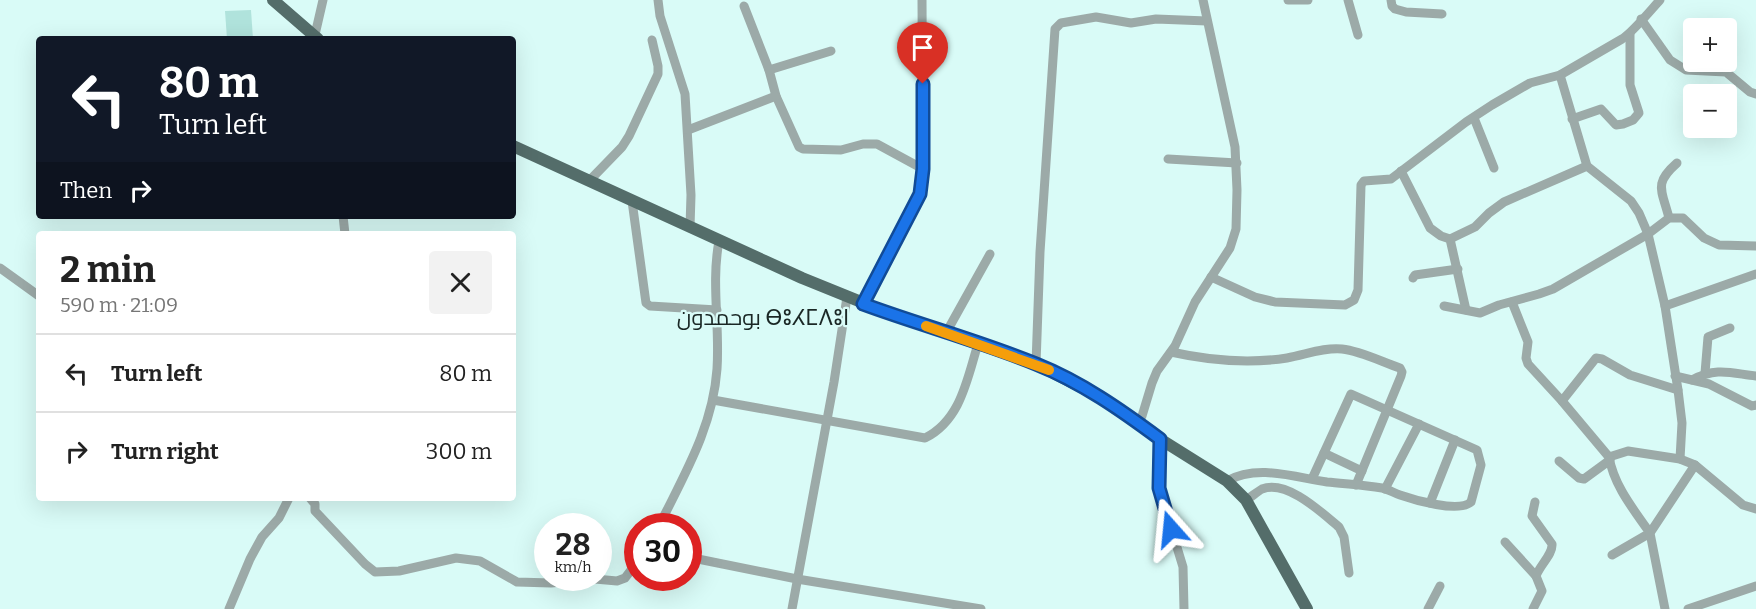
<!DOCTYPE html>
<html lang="en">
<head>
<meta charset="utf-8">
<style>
  body { margin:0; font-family:Bitter,Cairo,"Noto Sans Tifinagh",serif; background:#f2f2f2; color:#222; height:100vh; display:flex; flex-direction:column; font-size:22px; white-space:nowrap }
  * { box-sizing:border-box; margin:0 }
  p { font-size:20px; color:#767676 }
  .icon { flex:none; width:33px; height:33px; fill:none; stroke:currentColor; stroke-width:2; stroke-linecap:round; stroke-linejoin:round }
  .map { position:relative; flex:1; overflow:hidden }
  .panel { position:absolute; left:36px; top:231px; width:480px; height:270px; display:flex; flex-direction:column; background:#fff; border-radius:6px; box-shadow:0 6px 24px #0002 }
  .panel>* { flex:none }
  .guide { position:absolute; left:36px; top:36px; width:480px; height:183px; border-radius:6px; box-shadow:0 6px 24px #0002; background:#111827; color:#fff; overflow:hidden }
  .controls { position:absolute; left:1683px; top:18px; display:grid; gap:12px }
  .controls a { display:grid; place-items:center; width:54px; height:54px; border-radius:6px; background:#fff; box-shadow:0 6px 24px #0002; font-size:30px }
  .speed { position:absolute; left:534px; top:513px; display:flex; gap:12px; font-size:30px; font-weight:700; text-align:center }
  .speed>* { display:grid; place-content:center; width:78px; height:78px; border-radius:50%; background:#fff; box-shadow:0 6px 24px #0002; line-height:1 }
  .speed small { font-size:15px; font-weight:400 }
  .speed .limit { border:9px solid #d22; background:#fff; color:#111 }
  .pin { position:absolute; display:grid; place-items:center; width:51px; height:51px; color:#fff; margin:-62px -26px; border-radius:50% 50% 50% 0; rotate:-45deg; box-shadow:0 0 6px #0007 }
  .pin .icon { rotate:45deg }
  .me { position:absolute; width:66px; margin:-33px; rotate:342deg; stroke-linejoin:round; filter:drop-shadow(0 0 4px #0008) }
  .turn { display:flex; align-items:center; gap:21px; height:126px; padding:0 24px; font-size:27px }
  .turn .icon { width:78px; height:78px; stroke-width:2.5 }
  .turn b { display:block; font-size:42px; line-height:51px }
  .then { display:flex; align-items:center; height:57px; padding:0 24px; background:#0003; gap:12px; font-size:22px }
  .round { display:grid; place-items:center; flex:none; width:63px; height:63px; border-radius:6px; background:#f2f2f2 }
  .summary { display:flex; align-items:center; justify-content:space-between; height:102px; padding:0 24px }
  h1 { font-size:36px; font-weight:700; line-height:45px }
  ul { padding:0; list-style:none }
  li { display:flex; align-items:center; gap:18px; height:78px; padding:0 24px; border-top:2px solid #e0e0e0 }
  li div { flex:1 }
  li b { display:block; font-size:22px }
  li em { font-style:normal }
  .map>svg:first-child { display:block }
  .green { fill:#b0e3dc }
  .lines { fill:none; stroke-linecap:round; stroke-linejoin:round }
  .minor { stroke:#9caaa8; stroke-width:9 }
  .major { stroke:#546d6a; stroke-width:12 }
  .route-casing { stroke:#114b97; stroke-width:15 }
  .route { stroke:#1a73e8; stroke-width:10 }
  .slow { stroke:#f59e0b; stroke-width:10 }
  .labels { text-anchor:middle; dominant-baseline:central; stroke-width:4.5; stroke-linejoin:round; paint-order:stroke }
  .quarter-label { font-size:22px; fill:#1a2725; stroke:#d9fbf7 }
</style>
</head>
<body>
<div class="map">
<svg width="1756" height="609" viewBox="0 0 1756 609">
  <rect width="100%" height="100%" fill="#d9fbf7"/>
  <path class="green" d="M 251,10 L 253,39 L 227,39 L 225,11 Z"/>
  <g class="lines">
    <g class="minor">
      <path d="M 658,0 L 660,16 L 685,94 L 691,195 L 690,227"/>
      <path d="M 1288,0 L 1308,0"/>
      <path d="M 1348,0 L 1358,35"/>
      <path d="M 1391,0 L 1392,6 L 1395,9 L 1406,12 L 1442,14"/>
      <path d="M 744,6 L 769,70 L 776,96 L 799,147 L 803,149 L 841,150 L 863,144 L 877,144 L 923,169"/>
      <path d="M 1641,19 L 1670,60 L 1686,70 L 1726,72 L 1750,92 L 1756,94"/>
      <path d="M 314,39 L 323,0"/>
      <path d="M 769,70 L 831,51"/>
      <path d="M 1560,75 L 1587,166 L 1631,201 L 1639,213 L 1648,234 L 1665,306 L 1678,390 L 1682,423 L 1680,459"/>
      <path d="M 1474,118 L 1494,168"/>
      <path d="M 1572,119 L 1601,109 L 1616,125 L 1623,124 L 1633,120 L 1639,113 L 1630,85 L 1630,34"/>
      <path d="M 688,130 L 776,96"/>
      <path d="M 1168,159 L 1237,163"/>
      <path d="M 1401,171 L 1430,228 L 1441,236 L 1450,239 L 1466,310"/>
      <path d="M 590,180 L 622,147 L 629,136 L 658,74 L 658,66 L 652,40"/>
      <path d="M 632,201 L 646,303 L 650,306 L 717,310"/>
      <path d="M 343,216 L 345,234"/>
      <path d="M 1669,218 C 1662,190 1653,184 1677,163"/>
      <path d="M 1450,239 L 1475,227 L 1489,213 L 1504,202 L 1587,166"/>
      <path d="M 0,268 L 39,296"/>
      <path d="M 1211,277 L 1255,297 L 1275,302 L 1345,305 L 1354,300 L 1358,290 L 1361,185 L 1364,181 L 1391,179 L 1466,122 L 1492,105 L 1530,83 L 1560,75 L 1622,39 C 1633,32 1650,11 1660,0"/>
      <path d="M 1413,278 L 1415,275 L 1458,269"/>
      <path d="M 1512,302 L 1528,342 L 1526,358 L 1528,364 L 1562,401 L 1609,457 L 1628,451 L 1680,459 L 1695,465 L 1743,505 L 1756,509"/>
      <path d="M 863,304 L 918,202 L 923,185 L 922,0"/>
      <path d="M 1444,306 L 1480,313 L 1499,305 L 1539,294 L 1553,289 L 1648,234 L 1669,218 L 1683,218 L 1704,238 L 1719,245 L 1756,246"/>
      <path d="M 1665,306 L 1756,274"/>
      <path d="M 946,333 L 990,254"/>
      <path d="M 1171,352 C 1207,360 1249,364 1287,358 C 1305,355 1324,347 1342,349 C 1361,351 1382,362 1400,368 L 1402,372 L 1401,376 L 1356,485"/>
      <path d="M 1036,364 L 1040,252 L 1055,29 L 1061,23 L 1096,17 L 1131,23 L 1156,19 L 1207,21"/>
      <path d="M 1705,373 L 1708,337 L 1730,328"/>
      <path d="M 1675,376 L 1709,384 L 1752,406 L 1756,405"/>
      <path d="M 1692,380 C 1717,367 1730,373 1756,376"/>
      <path d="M 713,400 L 925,438 C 961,420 967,379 978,344"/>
      <path d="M 1562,401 L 1596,358 L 1602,359 L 1630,375 L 1678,390"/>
      <path d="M 1138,423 L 1142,416 L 1152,383 L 1157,371 L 1175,346 L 1195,302 L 1230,248 L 1236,229 L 1237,190 L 1235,147 L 1203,0"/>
      <path d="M 1160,439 L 1159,488 L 1183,567 L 1184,609"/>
      <path d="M 1324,453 L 1362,471"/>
      <path d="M 1609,457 C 1614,486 1634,510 1650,533 L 1612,555"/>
      <path d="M 1559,461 L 1579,478 L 1584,479 L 1610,460"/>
      <path d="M 1227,481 C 1257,464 1294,477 1327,482 C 1345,484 1364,485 1382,488 C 1388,489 1394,493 1400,495 C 1414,500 1459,513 1471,502 L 1481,465 L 1477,450 L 1351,394 L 1312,479"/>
      <path d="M 1385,489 L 1419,424"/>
      <path d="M 310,498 L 315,504 L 315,511 L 365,564 L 375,572 L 399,571 L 456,558 L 480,561 L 517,582 L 551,583 L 595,579 L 617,581 L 625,578 L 638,561"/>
      <path d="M 1246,500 C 1251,497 1257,492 1262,489 C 1287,479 1322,513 1339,527 L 1344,537 L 1349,573"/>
      <path d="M 1430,503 L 1455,440"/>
      <path d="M 659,526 C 684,475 713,427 717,369 C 720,326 711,283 719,241"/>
      <path d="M 1505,542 L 1536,576"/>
      <path d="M 688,557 L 797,579 L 981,609"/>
      <path d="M 229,609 L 250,559 L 262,537 L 279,518 L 289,498"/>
      <path d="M 792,609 L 834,382 L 847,297"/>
      <path d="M 1428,609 L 1440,586"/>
      <path d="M 1533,609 L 1542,591 L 1536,576 C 1540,565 1553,554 1552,544 L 1532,516 L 1535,502"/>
      <path d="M 1665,609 L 1650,533 L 1695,465"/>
      <path d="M 1688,609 L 1756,586"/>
    </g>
    <g class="major">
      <path d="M 273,0 L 318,39"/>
      <path d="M 513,146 L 802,278 L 881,310 L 1036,364 L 1104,399 L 1160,439 L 1227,481 L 1246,500 L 1307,609"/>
    </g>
  </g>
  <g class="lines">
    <g class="route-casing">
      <path id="route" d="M 923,84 L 923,169 L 920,194 L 863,304 C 920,325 980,341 1036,364 C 1081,382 1121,410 1160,439 L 1159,488 L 1171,529"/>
    </g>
    <use href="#route" class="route"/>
    <path class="slow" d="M 926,326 L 1049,370"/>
  </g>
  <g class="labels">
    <g class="quarter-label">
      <text x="763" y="317">بوحمدون ⴱⵓⵃⵎⴷⵓⵏ</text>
    </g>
  </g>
</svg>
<div class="controls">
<a>+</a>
<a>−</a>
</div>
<div class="speed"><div>28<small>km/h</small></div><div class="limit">30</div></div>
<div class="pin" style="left:923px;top:84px;background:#d93025"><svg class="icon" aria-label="arrive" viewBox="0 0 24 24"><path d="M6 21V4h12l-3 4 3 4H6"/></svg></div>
<svg class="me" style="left:1171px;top:529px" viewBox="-20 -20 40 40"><path d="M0-17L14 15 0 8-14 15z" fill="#1a73e8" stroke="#fff" stroke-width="4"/></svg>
<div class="guide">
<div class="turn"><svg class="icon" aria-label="left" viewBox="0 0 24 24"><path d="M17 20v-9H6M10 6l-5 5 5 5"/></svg><div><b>80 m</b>Turn left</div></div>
<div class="then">Then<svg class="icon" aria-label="right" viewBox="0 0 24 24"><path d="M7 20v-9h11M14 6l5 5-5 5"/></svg></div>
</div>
<section class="panel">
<div class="summary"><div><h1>2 min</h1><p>590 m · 21:09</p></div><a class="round"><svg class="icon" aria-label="close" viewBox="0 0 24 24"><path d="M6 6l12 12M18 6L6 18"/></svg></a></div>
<ul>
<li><svg class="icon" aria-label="left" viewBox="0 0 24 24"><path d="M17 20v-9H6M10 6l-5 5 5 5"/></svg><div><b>Turn left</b></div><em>80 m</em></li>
<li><svg class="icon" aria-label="right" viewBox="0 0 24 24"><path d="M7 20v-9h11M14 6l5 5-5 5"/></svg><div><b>Turn right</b></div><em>300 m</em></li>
</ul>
</section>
</div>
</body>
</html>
